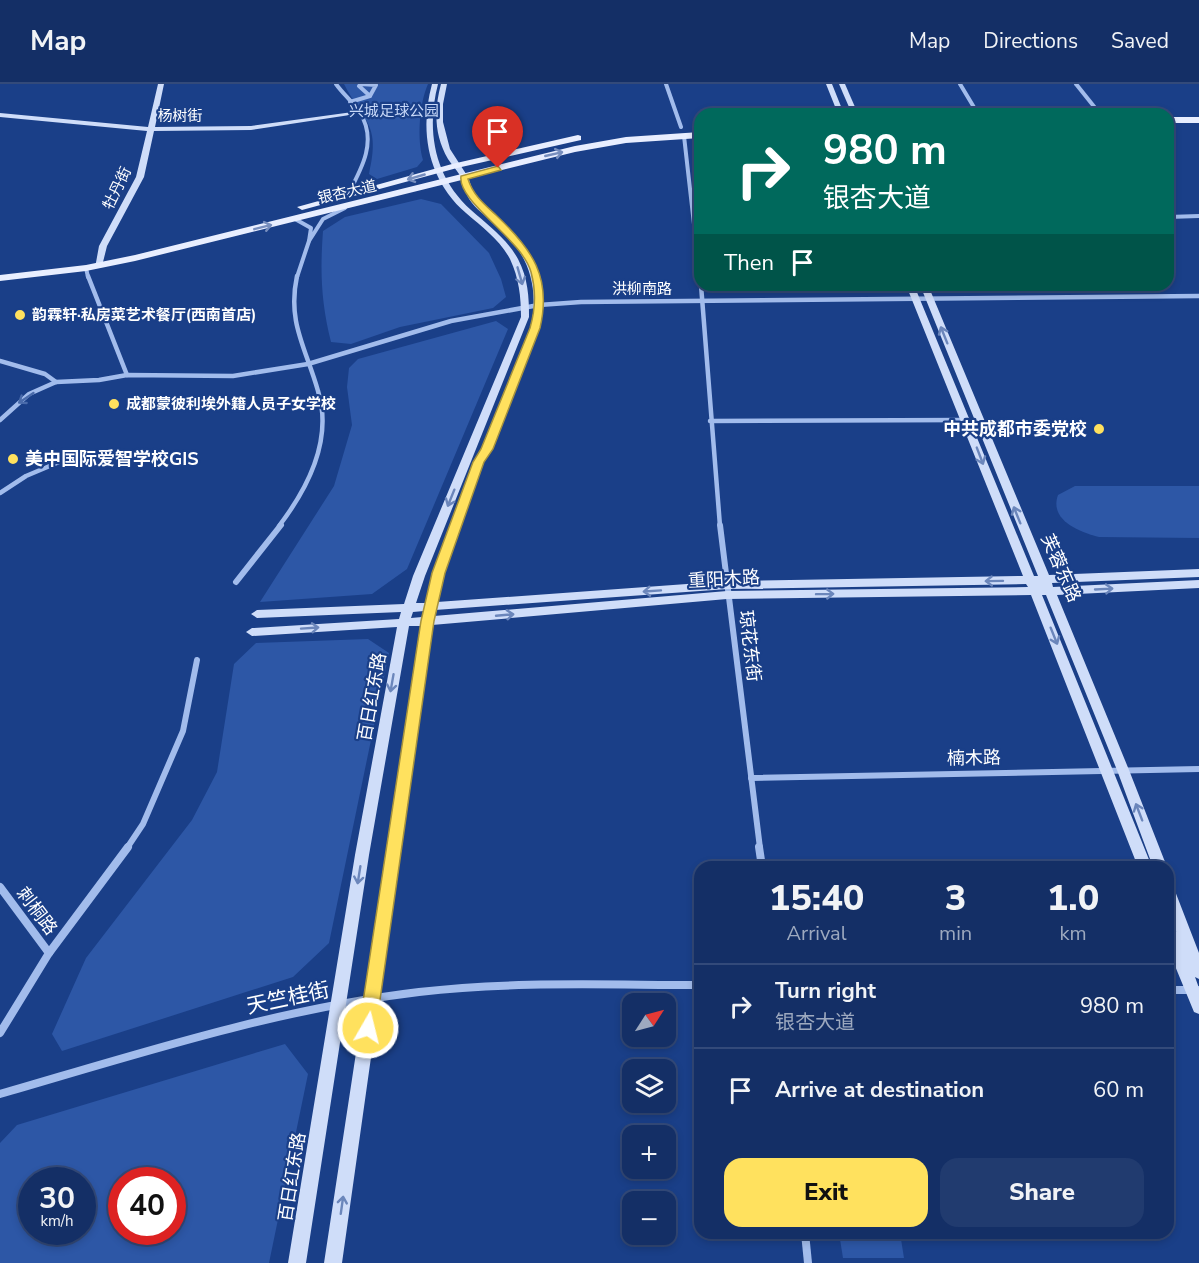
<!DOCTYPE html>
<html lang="en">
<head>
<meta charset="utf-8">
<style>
  body { margin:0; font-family:"Nunito Sans","Noto Sans SC",sans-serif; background:#213b6f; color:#f1f3f6; height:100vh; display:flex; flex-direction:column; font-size:22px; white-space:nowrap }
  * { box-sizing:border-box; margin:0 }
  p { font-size:20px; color:#9da9bf }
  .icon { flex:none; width:33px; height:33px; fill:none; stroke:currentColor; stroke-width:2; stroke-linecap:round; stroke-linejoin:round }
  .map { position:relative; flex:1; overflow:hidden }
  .side { position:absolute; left:694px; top:777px; width:480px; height:378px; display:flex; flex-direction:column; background:#142f66; border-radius:18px; box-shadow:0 3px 9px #0003,0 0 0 2px #334a7a }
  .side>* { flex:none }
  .top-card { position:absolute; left:694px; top:24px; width:480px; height:183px; border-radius:18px; box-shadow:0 3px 9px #0003,0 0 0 2px #334a7a; background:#00695c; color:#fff; overflow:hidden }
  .needle { width:39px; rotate:54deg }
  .fabs { position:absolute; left:622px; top:909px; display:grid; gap:12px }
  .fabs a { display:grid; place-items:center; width:54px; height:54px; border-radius:12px; background:#142f66; box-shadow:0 3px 9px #0003,0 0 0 2px #334a7a; font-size:30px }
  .speed { position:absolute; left:18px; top:1083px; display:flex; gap:12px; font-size:30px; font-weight:700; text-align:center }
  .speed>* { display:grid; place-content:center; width:78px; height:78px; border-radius:50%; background:#142f66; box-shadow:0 3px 9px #0003,0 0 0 2px #334a7a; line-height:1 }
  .speed small { font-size:15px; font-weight:400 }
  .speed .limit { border:9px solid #d22; background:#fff; color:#111 }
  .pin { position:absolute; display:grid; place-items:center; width:51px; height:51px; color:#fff; margin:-62px -26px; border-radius:50% 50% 50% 0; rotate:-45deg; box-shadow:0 0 6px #0007 }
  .pin .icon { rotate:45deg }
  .me { position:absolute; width:66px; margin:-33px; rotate:8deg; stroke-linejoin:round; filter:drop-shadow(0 0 4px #0008) }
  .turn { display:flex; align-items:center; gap:21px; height:126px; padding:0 30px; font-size:27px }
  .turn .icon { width:78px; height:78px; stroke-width:2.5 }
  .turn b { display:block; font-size:42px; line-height:51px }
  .then { display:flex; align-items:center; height:57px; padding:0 30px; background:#0003; gap:12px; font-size:22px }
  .eta { display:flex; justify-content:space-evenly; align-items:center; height:102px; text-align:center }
  .eta b { font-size:36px; font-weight:800; line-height:42px }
  .button { display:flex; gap:12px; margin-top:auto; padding:12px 30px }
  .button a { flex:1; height:69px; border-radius:18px; background:#ffe15e; color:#111; font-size:24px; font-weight:800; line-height:69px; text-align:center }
  .button a+a { background:#213b6f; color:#f1f3f6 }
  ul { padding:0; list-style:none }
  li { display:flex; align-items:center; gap:18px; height:84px; padding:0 30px; border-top:2px solid #334a7a }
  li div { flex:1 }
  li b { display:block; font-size:22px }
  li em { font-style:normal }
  header { display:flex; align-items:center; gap:36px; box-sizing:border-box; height:84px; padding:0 30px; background:#142f66; border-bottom:2px solid #334a7a }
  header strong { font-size:28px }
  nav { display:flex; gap:33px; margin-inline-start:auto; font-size:21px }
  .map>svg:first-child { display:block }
  .green { fill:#2d57a6; fill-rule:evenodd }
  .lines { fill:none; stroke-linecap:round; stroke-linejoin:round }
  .street-far3 { stroke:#a2bcec; stroke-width:4 }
  .street-far2 { stroke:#a2bcec; stroke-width:4.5 }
  .street-far1 { stroke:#a2bcec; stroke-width:6 }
  .street { stroke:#a2bcec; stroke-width:8 }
  .secondary { fill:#cfddf9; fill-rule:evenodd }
  .primary { fill:#e8eeff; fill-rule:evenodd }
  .oneway { stroke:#778ebe }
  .oneway2 { stroke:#6b86bb }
  .oneway3 { stroke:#4a6bab }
  .route { fill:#ffe15e; stroke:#a6923d; stroke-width:1.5 }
  .poi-dot { fill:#ffe15e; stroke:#1a3f88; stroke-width:2 }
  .labels { text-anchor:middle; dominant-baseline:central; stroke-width:4.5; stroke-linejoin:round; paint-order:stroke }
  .far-park-label { font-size:15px; fill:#c8d9f9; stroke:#1a3f88 }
  .far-street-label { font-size:15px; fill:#fff; stroke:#1a3f88 }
  .far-poi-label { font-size:15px; font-weight:bold; fill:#fff; stroke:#1a3f88; text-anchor:start }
  .poi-label { font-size:18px; font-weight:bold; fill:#fff; stroke:#1a3f88; text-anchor:end }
  .street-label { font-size:18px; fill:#fff; stroke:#1a3f88 }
  .near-street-label { font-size:21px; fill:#fff; stroke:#1a3f88 }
</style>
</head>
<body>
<header>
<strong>Map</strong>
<nav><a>Map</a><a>Directions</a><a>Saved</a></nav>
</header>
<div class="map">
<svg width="1199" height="1179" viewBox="0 0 1199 1179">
  <rect width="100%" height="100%" fill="#1a3f88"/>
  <g class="green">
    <path d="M 344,0 L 428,0 C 419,20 417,56 423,76 L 417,83 L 377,95 L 369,90 C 381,39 364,39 344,0 Z"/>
    <path d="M 421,115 L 441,120 L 489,169 L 501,195 L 506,213 L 493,224 L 400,243 L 351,260 L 331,258 C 321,218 320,188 323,147 L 345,133 Z"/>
    <path d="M 496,237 L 508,245 L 407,485 L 372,510 L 260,518 L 334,402 L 352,341 L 347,303 L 349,284 L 358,275 Z"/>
    <path d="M 1075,402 L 1199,402 L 1199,454 L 1099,453 C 1079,448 1049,436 1058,411 Z"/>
    <path d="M 368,555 L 389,569 L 329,859 L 293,893 L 62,967 L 52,950 L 86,874 L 192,736 L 217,688 L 234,580 L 256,559 Z"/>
    <path d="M 285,960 L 308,990 L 269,1179 L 0,1179 L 0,1059 L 17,1041 ZM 82,1096 L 82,1148 L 32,1148 L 32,1096 ZM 122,1096 L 172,1096 L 172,1148 L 122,1148 Z"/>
    <path d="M 839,1149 L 900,1149 L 904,1174 L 843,1174 Z"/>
  </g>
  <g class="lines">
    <g class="street-far3">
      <path d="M 336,0 C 343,10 353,18 360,29 C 378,57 361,86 347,112"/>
      <path d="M 361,0 L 376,1 L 370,12 L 359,2 Z"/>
      <path d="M 666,0 L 681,43"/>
      <path d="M 960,0 L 978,30"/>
      <path d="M 1076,0 L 1100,30"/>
      <path d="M 350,18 L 370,12"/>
      <path d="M 684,52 L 700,193"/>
      <path d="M 1168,133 L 1199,132"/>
      <path d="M 295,135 L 311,144 L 309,157 L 323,135 L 345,124"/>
      <path d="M 86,184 L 88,193"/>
      <path d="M 297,193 L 309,157"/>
    </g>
    <g class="street-far2">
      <path d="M 88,192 L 127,291"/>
      <path d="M 700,192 L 700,195"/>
      <path d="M 701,201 L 720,442"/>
      <path d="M 0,277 L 45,290 L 56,298"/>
      <path d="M 0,336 L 29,310 L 56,298 L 99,296 L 127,291 L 233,292 L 308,280 L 451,237 L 539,221 L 581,218 L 1199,212"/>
      <path d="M 710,337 L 965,336"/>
      <path d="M 0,409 L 26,392 L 71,373"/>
      <path d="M 279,442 C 308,404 333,355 318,307 C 306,264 287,239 297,192"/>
    </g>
    <g class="street-far1">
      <path d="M 720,441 L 760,764"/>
      <path d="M 236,498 L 281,441"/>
      <path d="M 751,694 L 1199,685"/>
      <path d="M 127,764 L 143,740 L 183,647 L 197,576"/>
    </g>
    <g class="street">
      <path d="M 759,763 L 762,783"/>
      <path d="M 0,803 L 49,869"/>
      <path d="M 1168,906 L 1199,906"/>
      <path d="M 0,949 L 49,869 L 128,763"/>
      <path d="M 0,1010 C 138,970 276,925 419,908 C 512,897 606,901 700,901"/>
      <path d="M 805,1149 L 808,1179"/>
    </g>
    <g class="secondary">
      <path d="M 158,0 L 164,0 L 155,43 L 251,42 L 360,27 L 363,29 L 251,46 L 154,47 L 144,93 L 107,162 L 102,182 L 95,184 L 99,162 L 136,93 L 147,47 L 0,33 L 0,29 L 148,43 Z"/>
      <path d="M 432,0 L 438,0 C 426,46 434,93 471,126 C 488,141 507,155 518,175 C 528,194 529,213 529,233 L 425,492 L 416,519 L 426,519 L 432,489 L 474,378 L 482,365 L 531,244 C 539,201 529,171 497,141 C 489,134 479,128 472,119 C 465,111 465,100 459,90 C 456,85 452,81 448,75 C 434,51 434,26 441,0 L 447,0 L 443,20 L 443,38 L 450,65 L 468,93 L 475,113 L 513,149 L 524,162 L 538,187 L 541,200 L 542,228 L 539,244 L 492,365 L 484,378 L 444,489 L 437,518 L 728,497 L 1023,492 L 906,201 L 914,201 L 1034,492 L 1038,492 L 920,201 L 928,201 L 1049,491 L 1199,485 L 1199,493 L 1052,499 L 1053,503 L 1199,496 L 1199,504 L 1057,511 L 1129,686 L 1167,783 L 1153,783 L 1117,686 L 1046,511 L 1042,511 L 1152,783 L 1138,783 L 1031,511 L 727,515 L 432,541 L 342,1179 L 324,1179 L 421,542 L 409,542 L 369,771 L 306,1179 L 288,1179 L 355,771 L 397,543 L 252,552 L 246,548 L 252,544 L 399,535 L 401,528 L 257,534 L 251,530 L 257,526 L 404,520 L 413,492 L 521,233 C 521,213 519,194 510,175 C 500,156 482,143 466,129 C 428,96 419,48 432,0 ZM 1026,500 L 1028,503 L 727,507 L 434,532 L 435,526 L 728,505 ZM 424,527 L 422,533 L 411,534 L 413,528 Z"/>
      <path d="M 826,0 L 832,0 L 844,30 L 838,30 Z"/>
      <path d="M 839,0 L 845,0 L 858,30 L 852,30 Z"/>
      <path d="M 1168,801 L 1173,803 L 1175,807 L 1199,869 L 1199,895 L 1195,893 L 1199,904 L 1199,930 L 1194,928 L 1168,865 L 1168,839 L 1173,840 L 1177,849 L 1168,827 Z"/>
    </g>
    <g class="primary">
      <rect x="1168" y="33" width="31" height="6"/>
      <path d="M 700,48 L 700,54 L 626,59 L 575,68 L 135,177 L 86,187 L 0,197 L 0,191 L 86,181 L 135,171 L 575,62 L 626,53 Z"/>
      <path d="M 578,51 L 581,52 L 581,56 L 457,84 L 302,126 L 297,123 L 452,80 Z"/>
    </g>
  </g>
  <defs><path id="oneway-shaft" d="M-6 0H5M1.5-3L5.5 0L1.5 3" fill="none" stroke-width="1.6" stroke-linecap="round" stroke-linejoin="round" transform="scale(1.5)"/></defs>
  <g class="oneway">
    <use href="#oneway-shaft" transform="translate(554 70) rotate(-13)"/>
    <use href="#oneway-shaft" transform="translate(416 93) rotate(164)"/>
    <use href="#oneway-shaft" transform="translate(263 143) rotate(-14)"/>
  </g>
  <g class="oneway2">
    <use href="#oneway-shaft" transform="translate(520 192) rotate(74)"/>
    <use href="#oneway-shaft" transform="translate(944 251) rotate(-112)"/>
    <use href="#oneway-shaft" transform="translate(980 372) rotate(69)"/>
    <use href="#oneway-shaft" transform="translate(451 414) rotate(112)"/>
    <use href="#oneway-shaft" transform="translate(1017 431) rotate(-112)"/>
    <use href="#oneway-shaft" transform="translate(994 497) rotate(179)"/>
    <use href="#oneway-shaft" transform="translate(1104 505) rotate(-3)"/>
    <use href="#oneway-shaft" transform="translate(652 507) rotate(176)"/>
    <use href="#oneway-shaft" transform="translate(825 510) rotate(-1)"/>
    <use href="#oneway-shaft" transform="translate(505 531) rotate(-5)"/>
    <use href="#oneway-shaft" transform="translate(310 544) rotate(-4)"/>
    <use href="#oneway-shaft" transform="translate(1054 552) rotate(68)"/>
    <use href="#oneway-shaft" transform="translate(392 599) rotate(100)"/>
    <use href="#oneway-shaft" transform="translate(1139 728) rotate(-111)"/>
    <use href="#oneway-shaft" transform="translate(359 791) rotate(99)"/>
    <use href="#oneway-shaft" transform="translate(342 1121) rotate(-82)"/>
  </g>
  <use class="oneway3" href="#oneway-shaft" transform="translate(26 314) rotate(146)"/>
  <path class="route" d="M 498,82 L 501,86 L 468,95 C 473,111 484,120 496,131 C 532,165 552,193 540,244 L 493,365 L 484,378 L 445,489 L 434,537 L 376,944 L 374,950 L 368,953 L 361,950 L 359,944 L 421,537 L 432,489 L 473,378 L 481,365 L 530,244 C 535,227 536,206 531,188 C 522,155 457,118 461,92 Z"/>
  <g class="poi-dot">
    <circle cx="20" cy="231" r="6"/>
    <circle cx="114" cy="320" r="6"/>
    <circle cx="1099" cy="345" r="6"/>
    <circle cx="13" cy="375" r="6"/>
  </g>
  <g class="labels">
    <g class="far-park-label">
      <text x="394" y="27">兴城足球公园</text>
    </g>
    <g class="far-street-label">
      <text x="180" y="32">杨树街</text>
      <text transform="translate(117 104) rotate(-64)">牡丹街</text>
      <text transform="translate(347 108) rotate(-13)">银杏大道</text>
      <text x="642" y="205">洪柳南路</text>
    </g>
    <g class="far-poi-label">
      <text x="32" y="231">韵霖轩·私房菜艺术餐厅(西南首店)</text>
      <text x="126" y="320">成都蒙彼利埃外籍人员子女学校</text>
    </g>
    <g class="poi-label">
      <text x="1087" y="345">中共成都市委党校</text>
      <text x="25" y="375" text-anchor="start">美中国际爱智学校GIS</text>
    </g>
    <g class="street-label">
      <text transform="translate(1061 484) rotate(66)">芙蓉东路</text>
      <text transform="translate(724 495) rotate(-3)">重阳木路</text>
      <text transform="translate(750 562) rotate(83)">琼花东街</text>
      <text transform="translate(372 613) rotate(-80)">百日红东路</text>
      <text transform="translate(974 674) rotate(-1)">楠木路</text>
      <text transform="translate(37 827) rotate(53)">刺桐路</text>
      <text transform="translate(292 1093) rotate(-81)">百日红东路</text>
    </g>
    <g class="near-street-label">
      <text transform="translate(288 914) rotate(-12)">天竺桂街</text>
    </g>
  </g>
</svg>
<div class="fabs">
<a><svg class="needle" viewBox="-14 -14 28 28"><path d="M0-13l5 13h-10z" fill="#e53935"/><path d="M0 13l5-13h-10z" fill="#9da9bf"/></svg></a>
<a><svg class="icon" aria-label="layers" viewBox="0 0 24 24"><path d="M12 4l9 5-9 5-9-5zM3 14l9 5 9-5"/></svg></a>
<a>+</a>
<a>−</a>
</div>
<div class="speed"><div>30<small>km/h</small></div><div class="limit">40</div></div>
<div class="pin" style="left:498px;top:84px;background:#d93025"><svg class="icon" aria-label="arrive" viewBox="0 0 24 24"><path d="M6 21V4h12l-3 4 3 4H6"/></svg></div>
<svg class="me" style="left:368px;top:944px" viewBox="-20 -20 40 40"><circle r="17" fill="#ffe15e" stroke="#fff" stroke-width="3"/><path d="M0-11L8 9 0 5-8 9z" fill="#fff"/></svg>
<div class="top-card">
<div class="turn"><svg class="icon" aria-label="right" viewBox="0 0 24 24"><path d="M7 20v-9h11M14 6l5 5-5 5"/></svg><div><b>980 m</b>银杏大道</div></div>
<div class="then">Then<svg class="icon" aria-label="arrive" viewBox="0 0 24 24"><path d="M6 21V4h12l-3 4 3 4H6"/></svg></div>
</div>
<section class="side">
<div class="eta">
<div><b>15:40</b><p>Arrival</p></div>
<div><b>3</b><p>min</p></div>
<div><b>1.0</b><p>km</p></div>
</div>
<ul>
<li><svg class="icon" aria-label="right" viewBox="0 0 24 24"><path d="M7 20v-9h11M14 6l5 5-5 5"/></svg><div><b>Turn right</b><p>银杏大道</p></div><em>980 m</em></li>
<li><svg class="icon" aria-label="arrive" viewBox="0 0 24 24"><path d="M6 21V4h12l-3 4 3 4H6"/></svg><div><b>Arrive at destination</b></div><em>60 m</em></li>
</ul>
<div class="button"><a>Exit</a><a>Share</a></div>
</section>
</div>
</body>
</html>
